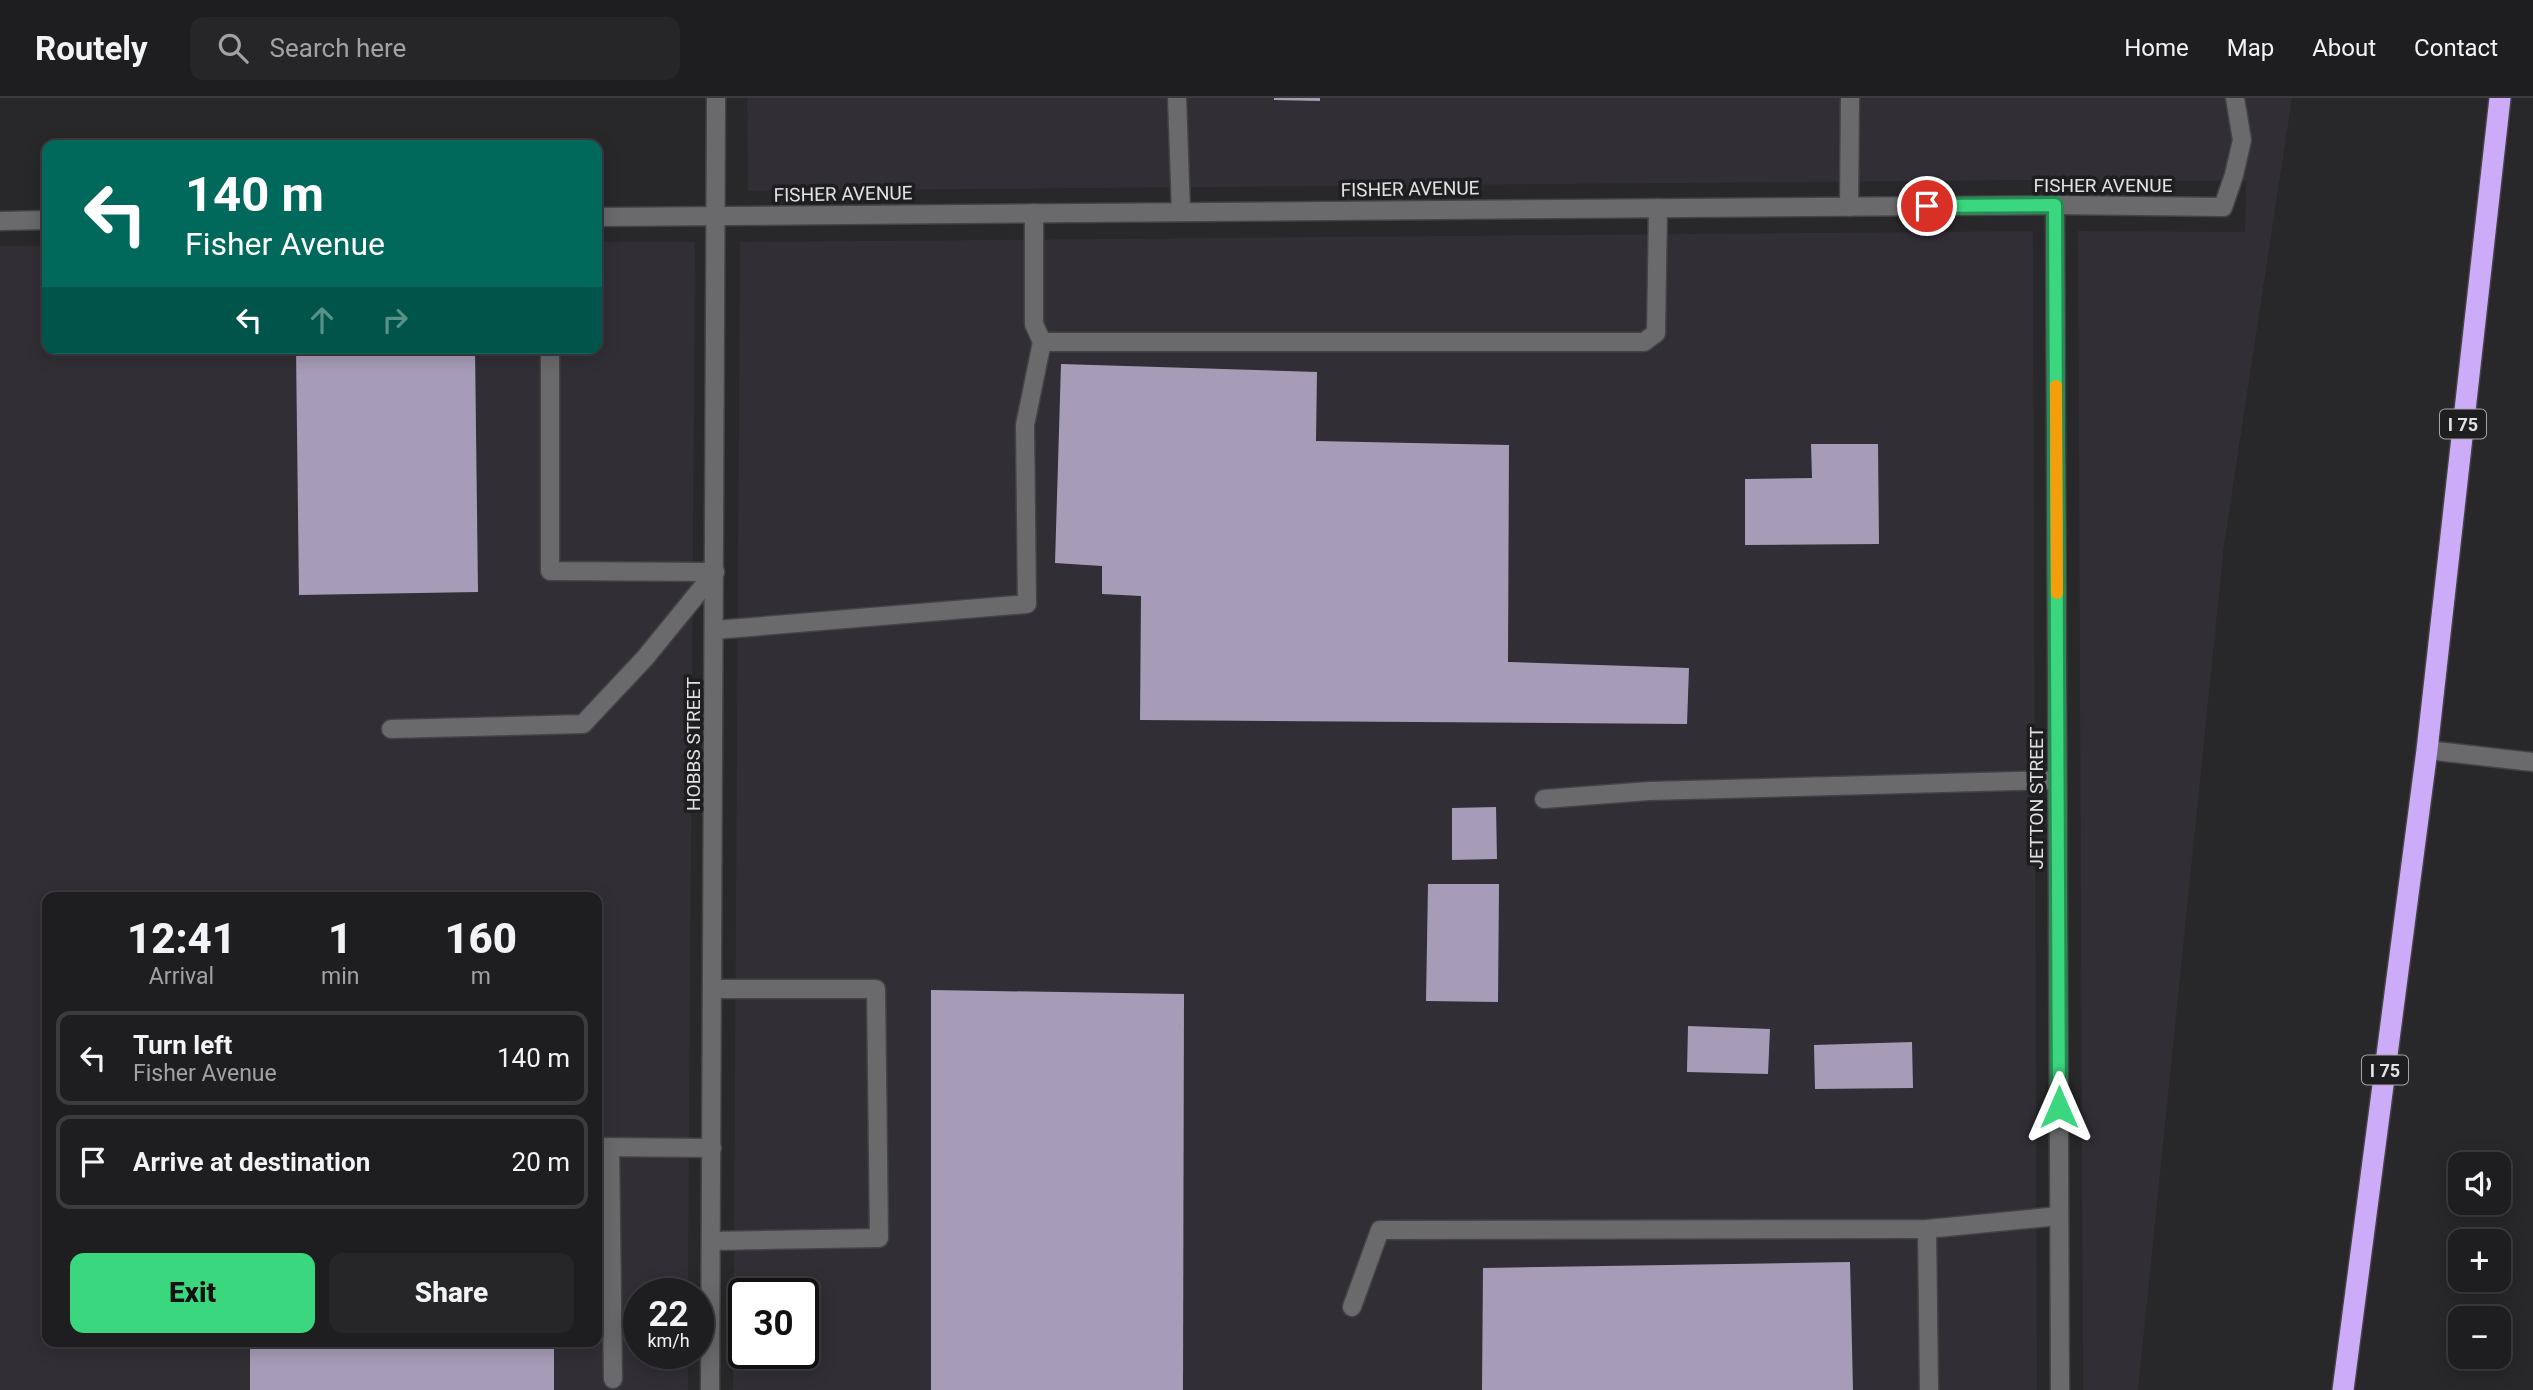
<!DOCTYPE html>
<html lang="en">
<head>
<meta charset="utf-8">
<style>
  body { margin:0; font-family:Roboto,sans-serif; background:#262628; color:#f1f3f6; height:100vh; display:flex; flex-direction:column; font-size:26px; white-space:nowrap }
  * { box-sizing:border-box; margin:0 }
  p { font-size:23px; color:#a1a2a4 }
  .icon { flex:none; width:38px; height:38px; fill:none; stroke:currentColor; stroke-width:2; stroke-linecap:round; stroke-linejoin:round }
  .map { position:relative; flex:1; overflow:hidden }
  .sheet { position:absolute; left:42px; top:794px; width:560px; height:455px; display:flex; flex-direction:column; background:#1e1d1f; border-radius:14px; box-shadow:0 4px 18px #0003,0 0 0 2px #3c3b3d }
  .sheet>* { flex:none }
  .guide { position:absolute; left:42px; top:42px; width:560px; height:214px; border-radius:14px; box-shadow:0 4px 18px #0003,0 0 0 2px #3c3b3d; background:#00695c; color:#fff; overflow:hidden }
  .buttons { position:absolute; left:2448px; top:1054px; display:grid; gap:14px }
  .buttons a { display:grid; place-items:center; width:63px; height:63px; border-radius:14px; background:#1e1d1f; box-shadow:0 4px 18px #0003,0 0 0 2px #3c3b3d; font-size:35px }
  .speed { position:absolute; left:623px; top:1180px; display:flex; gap:14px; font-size:35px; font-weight:700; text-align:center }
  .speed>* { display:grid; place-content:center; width:91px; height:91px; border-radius:50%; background:#1e1d1f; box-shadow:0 4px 18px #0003,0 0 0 2px #3c3b3d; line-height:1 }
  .speed small { font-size:18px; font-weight:400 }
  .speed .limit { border:4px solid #111; border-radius:10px; background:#fff; color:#111 }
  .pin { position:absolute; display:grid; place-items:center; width:60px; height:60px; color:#fff; margin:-30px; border:4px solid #fff; border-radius:50%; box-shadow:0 2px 7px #0007 }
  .me { position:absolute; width:77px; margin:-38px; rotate:0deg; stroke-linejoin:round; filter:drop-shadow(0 0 5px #0008) }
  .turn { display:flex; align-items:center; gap:24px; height:147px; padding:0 28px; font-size:32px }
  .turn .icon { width:91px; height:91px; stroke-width:2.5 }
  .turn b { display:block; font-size:49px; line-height:60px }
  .lanes { display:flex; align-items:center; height:66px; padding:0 28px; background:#0003; justify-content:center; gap:35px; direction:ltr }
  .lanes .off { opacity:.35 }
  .eta { display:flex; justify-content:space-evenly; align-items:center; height:119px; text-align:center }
  .eta b { font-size:42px; font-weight:800; line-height:49px }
  .primary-button { display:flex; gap:14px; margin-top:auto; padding:14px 28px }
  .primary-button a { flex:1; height:80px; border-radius:14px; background:#3ad77f; color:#111; font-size:28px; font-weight:800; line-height:80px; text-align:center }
  .primary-button a+a { background:#262628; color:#f1f3f6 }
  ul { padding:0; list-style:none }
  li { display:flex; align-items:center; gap:21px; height:94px; margin:0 14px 10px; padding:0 14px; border:4px solid #3c3b3d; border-radius:14px }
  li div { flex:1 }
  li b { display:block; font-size:26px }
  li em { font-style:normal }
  header { display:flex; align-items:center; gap:42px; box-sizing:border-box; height:98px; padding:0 35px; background:#1e1d1f; border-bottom:2px solid #3c3b3d }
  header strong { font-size:33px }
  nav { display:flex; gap:38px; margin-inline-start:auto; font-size:24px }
  .search { width:490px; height:63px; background:#262628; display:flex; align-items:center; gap:18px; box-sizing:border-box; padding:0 24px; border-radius:14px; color:#a1a2a4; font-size:26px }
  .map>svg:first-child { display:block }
  .built { fill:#312e36; fill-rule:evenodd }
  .building { fill:#a79cb7 }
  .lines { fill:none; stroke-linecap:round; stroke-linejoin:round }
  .minor-casing { stroke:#434244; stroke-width:21 }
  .highway-casing { stroke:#434244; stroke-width:24 }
  .minor { stroke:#6a696c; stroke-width:18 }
  .highway { stroke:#ccacf8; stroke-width:21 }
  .route-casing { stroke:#268c53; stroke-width:18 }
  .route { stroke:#3ad77f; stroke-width:12 }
  .slow { stroke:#f59e0b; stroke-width:12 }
  .labels { text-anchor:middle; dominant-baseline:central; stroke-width:7; stroke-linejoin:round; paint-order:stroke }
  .shield { fill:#1e1d20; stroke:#a6a6a8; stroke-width:2 }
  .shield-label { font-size:18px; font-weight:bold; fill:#e1e1e2 }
  .street-label { font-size:19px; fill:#e1e1e2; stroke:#1e1d20 }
</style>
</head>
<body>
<header>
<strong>Routely</strong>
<div class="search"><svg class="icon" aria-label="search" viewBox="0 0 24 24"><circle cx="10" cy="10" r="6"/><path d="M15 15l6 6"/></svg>Search here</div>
<nav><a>Home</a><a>Map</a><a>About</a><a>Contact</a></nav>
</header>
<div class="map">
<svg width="2533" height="1292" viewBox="0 0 2533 1292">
  <rect width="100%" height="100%" fill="#282729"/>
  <g class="built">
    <path d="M 747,0 L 2292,0 L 2224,447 L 2138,1292 L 2083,1292 L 2078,133 L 2245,134 L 2246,83 L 2032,82 L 748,93 Z"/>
    <path d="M 2033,133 L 2037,1292 L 733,1292 L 740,144 ZM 744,1195 L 803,1195 L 803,1255 L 744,1255 Z"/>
    <path d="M 597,144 L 695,144 L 688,1195 L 639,1195 L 639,1255 L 688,1255 L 688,1292 L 0,1292 L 0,148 L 47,148 L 47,250 L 597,250 ZM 47,800 L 597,800 L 597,1244 L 47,1244 Z"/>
  </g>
  <g class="building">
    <path d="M 1274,0 L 1320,0 L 1320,3 L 1274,2 Z"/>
    <path d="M 296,250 L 475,250 L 478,494 L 299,497 Z"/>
    <path d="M 1061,266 L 1317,274 L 1316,343 L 1509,347 L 1508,564 L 1689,570 L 1687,626 L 1140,622 L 1141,498 L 1102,496 L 1102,468 L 1055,465 Z"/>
    <path d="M 1811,346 L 1878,346 L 1879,446 L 1745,447 L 1745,381 L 1812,380 Z"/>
    <path d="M 1496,709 L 1497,761 L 1452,762 L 1452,710 Z"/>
    <path d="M 1428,786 L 1499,786 L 1498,904 L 1426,903 Z"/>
    <path d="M 931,892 L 1184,896 L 1183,1292 L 931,1292 Z"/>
    <path d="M 1688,928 L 1770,931 L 1768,976 L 1687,974 Z"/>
    <path d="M 1912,944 L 1913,990 L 1815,991 L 1814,947 Z"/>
    <path d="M 1850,1164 L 1853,1292 L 1482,1292 L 1483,1170 Z"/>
    <rect x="250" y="1244" width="304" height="48"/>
  </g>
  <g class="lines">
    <g class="minor-casing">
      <g id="minor">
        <path d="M 1177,0 L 1181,114"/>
        <path d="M 2055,107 L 2060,1292"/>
        <path d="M 1849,109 L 1850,0"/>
        <path d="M 1034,115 L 1034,226 L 1042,244 L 1644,244 L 1656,235 L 1658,110"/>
        <path d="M 597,119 L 2055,107 L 2223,109 L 2234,77 L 2242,42 L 2235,0"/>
        <path d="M 0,123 L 47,122"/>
        <path d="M 550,250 L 550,473 L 715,474"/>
        <path d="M 715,532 L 1027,506 L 1025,327 L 1042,244"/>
        <path d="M 391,631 L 583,626 L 645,560 L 715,474"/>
        <path d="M 2427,652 L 2533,664"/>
        <path d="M 1544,701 L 1649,693 L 2057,682"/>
        <path d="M 597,1049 L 712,1050"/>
        <path d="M 610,1049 L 613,1281"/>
        <path d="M 1927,1131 L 1929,1292"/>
        <path d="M 711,1143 L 879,1140 L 876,891 L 713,891"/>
        <path d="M 1352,1209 L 1380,1132 L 1927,1131 L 2059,1118"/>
        <path d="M 710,1292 L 716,0"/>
      </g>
    </g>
    <g class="highway-casing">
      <path id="highway" d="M 2343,1292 L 2427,652 L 2500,0"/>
    </g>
    <use href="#minor" class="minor"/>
    <use href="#highway" class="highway"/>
  </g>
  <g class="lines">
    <g class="route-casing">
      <path id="route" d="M 1927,108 L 2055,107 L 2059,1009"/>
    </g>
    <use href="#route" class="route"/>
    <path class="slow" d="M 2056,288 L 2057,495"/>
  </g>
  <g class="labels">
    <g class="shield">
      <rect x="2440" y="311.5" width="46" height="29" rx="5"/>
      <rect x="2362" y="957.5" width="46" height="29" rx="5"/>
    </g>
    <g class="shield-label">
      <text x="2463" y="326">I 75</text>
      <text x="2385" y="972">I 75</text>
    </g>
    <g class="street-label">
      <text x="2103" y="87">FISHER AVENUE</text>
      <text transform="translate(1410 91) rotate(-1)">FISHER AVENUE</text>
      <text transform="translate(843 96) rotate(-1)">FISHER AVENUE</text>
      <text transform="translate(693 646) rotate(-90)">HOBBS STREET</text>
      <text transform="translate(2036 700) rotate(-90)">JETTON STREET</text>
    </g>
  </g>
</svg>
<div class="buttons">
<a><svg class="icon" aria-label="sound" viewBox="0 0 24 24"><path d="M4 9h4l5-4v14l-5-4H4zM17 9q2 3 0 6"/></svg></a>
<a>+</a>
<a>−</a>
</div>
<div class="speed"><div>22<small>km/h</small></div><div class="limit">30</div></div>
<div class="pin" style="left:1927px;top:108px;background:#d93025"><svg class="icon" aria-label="arrive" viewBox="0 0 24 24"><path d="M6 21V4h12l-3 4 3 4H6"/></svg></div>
<svg class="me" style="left:2059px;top:1009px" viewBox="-20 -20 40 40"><path d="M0-17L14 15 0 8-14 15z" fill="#3ad77f" stroke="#fff" stroke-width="4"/></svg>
<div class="guide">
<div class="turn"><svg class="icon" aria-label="left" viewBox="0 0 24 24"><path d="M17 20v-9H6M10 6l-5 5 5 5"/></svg><div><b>140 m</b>Fisher Avenue</div></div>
<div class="lanes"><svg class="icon" aria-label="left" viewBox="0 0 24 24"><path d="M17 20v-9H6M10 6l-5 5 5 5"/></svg><svg class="icon off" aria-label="ahead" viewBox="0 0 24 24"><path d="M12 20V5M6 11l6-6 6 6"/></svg><svg class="icon off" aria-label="right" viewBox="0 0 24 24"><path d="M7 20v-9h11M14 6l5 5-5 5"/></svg></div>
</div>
<section class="sheet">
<div class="eta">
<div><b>12:41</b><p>Arrival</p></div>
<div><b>1</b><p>min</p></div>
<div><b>160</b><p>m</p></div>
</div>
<ul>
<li><svg class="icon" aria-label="left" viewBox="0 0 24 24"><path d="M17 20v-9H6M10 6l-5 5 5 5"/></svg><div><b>Turn left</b><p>Fisher Avenue</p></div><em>140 m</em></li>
<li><svg class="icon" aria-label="arrive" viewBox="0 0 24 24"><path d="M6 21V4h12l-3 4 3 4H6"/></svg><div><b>Arrive at destination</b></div><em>20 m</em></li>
</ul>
<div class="primary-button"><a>Exit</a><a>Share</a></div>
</section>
</div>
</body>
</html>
